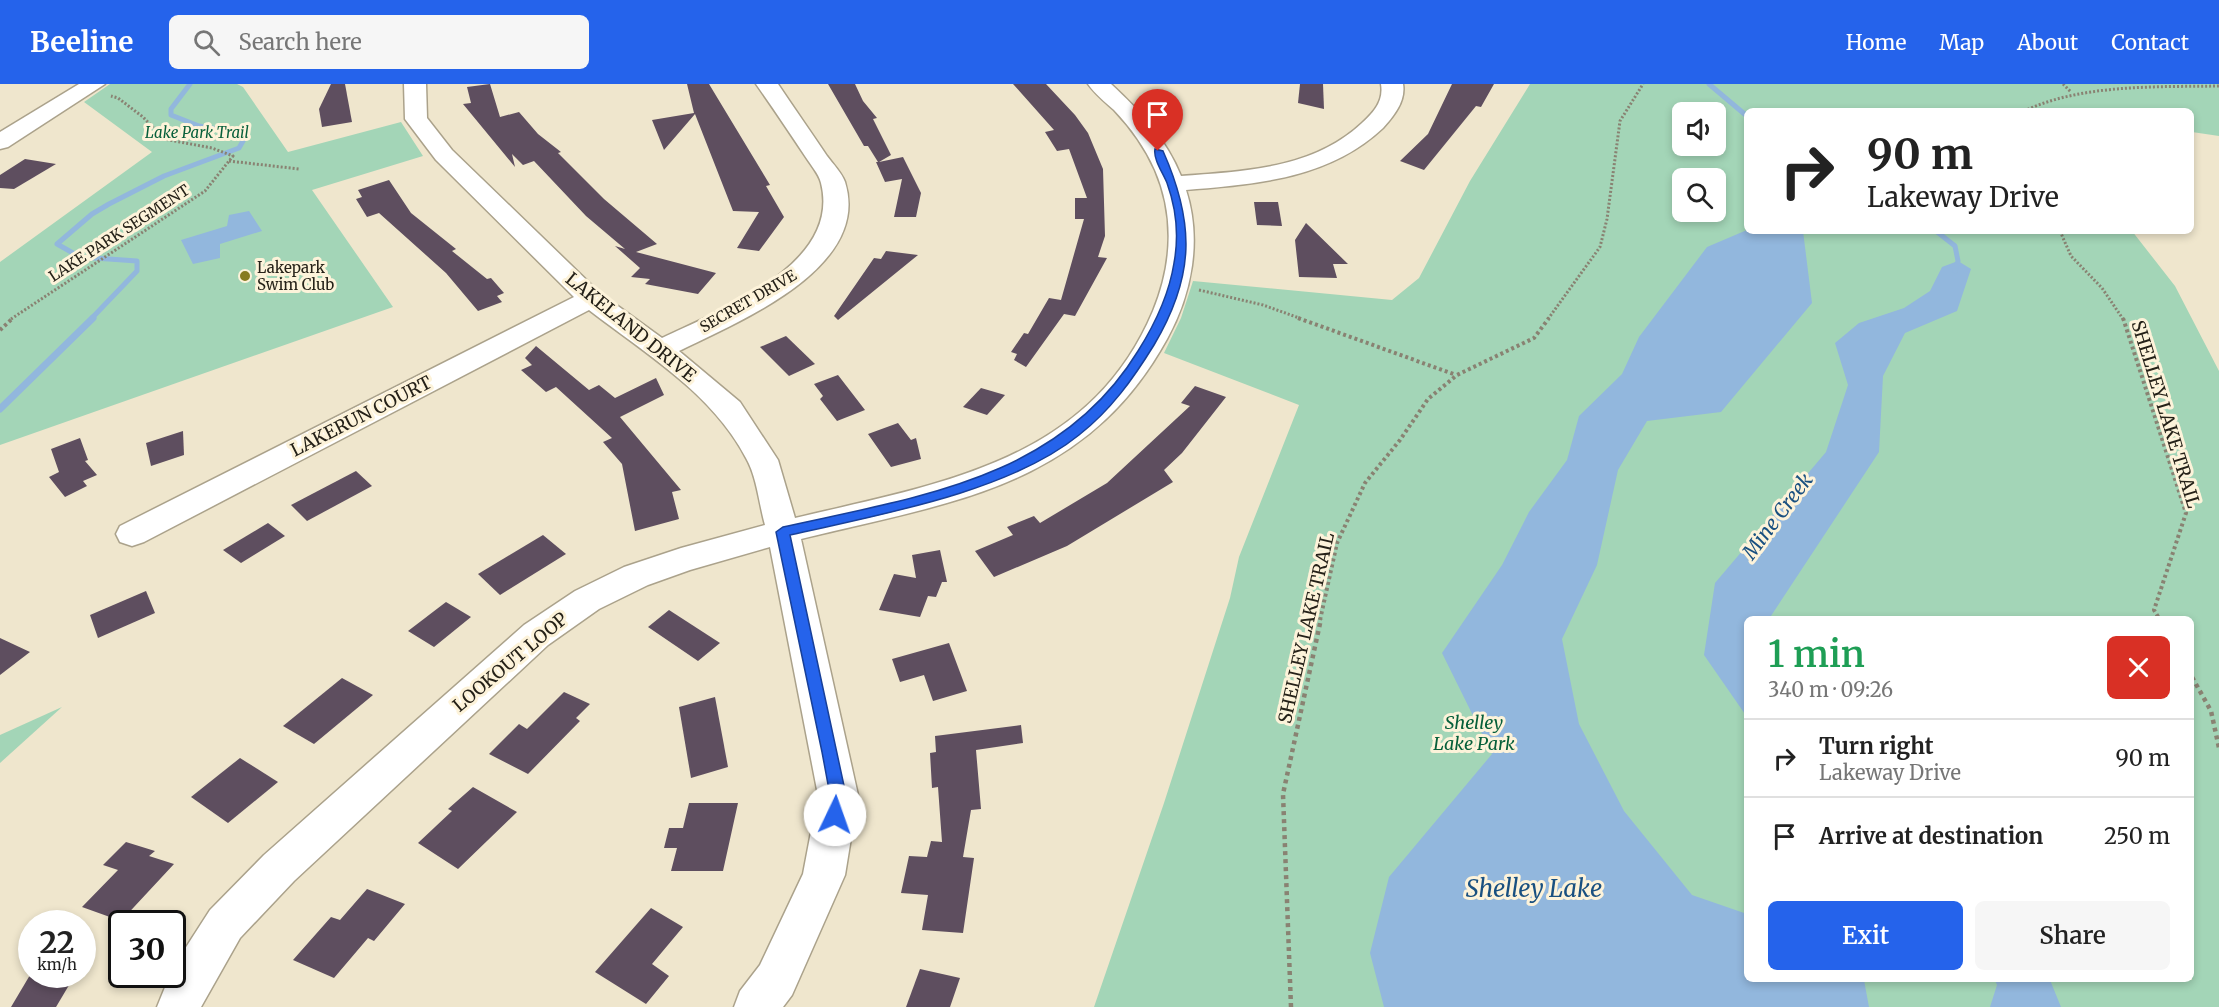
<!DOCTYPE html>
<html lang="en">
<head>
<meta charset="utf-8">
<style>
  body { margin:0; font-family:Merriweather,serif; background:#f6f6f6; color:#222; height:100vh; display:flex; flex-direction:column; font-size:22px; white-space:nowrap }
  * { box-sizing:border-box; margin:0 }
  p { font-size:20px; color:#767676 }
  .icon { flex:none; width:33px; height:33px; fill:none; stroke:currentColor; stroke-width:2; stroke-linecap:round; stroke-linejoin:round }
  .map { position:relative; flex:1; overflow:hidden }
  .sheet { position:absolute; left:1744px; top:532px; width:450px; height:366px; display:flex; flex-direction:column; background:#fff; border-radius:9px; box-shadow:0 3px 9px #0003 }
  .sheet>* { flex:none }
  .banner { position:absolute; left:1744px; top:24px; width:450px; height:126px; border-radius:9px; box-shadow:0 3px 9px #0003; background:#fff; color:#222; overflow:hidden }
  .fabs { position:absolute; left:1672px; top:18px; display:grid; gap:12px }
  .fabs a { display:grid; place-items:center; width:54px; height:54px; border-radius:9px; background:#fff; box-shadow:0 3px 9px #0003; font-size:30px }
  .speed { position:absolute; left:18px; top:826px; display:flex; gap:12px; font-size:30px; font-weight:700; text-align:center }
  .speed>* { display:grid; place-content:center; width:78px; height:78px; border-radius:50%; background:#fff; box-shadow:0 3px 9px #0003; line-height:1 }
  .speed small { font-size:15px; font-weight:400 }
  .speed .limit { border:3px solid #111; border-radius:9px; background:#fff; color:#111 }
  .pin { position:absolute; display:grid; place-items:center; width:51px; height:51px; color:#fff; margin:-62px -26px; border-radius:50% 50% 50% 0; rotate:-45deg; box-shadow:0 0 6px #0007 }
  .pin .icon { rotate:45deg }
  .me { position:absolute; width:66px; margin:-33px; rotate:3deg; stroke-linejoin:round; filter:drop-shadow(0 0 4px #0008) }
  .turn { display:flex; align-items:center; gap:21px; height:126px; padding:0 24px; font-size:27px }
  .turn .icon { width:78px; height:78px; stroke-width:2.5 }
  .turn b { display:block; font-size:42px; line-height:51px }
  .round { display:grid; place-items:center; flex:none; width:63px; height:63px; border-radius:9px; background:#f6f6f6 }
  .head { display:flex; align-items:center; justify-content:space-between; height:102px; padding:0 24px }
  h1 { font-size:36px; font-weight:600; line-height:45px; color:#1e9e55 }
  .action { display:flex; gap:12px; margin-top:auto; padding:12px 24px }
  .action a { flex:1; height:69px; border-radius:9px; background:#2563eb; color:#fff; font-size:24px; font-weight:600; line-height:69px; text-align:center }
  .action a+a { background:#f6f6f6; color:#222 }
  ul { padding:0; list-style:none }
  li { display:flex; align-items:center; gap:18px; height:78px; padding:0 24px; border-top:2px solid #e0e0e0 }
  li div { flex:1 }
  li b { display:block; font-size:22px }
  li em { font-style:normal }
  header { display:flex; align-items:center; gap:36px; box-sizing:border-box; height:84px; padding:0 30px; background:#2563eb; color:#fff }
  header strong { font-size:28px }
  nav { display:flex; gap:33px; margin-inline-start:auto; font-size:21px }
  .search { width:420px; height:54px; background:#f6f6f6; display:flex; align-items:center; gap:15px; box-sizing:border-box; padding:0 21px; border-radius:9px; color:#767676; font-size:22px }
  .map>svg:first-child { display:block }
  .green { fill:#a3d5b7; fill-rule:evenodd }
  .water { fill:#92b7dd }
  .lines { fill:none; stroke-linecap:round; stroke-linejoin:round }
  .stream-far1 { stroke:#92b7dd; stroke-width:5 }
  .stream { stroke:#92b7dd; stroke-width:7 }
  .building { fill:#5e4e5f }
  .minor-casing { stroke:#aba28b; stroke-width:3 }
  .path-far2 { stroke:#898272; stroke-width:3; stroke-dasharray:2 2; stroke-linecap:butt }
  .path-far1 { stroke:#898272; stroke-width:4; stroke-dasharray:3 3; stroke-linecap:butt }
  .path { stroke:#898272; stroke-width:4.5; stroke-dasharray:4 4; stroke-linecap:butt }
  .minor { fill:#fff; fill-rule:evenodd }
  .route { fill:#2563eb; stroke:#184099; stroke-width:1.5 }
  .poi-dot { fill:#877b20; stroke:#fdf3da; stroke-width:2 }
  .labels { text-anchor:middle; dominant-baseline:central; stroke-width:6; stroke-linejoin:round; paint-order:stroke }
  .far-park-label { font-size:15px; font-style:italic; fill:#065f3a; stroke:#fdf3da }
  .far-street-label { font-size:15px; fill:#252118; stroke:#fdf3da }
  .far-poi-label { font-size:15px; fill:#252118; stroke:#fdf3da; text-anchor:start }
  .street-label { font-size:18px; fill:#252118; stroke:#fdf3da }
  .park-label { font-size:18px; font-style:italic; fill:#065f3a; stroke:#fdf3da }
  .water-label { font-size:20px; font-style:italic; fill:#195080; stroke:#fdf3da }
  .near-water-label { font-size:24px; font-style:italic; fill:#195080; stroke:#fdf3da }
</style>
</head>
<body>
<header>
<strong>Beeline</strong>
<div class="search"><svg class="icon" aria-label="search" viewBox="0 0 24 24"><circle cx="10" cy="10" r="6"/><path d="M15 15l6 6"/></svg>Search here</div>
<nav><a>Home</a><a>Map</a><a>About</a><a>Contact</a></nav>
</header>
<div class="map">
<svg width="2219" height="923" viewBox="0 0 2219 923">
  <rect width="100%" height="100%" fill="#efe6cd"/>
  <g class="green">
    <path d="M 110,0 L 237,0 L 243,3 L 288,68 L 401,38 L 423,72 L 312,106 L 393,223 L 0,361 L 0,178 L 152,68 L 84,18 Z"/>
    <path d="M 1530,0 L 2219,0 L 2219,52 L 2192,48 L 2192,27 L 1748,27 L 1748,147 L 2132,147 L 2175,202 L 2219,287 L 2219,923 L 1094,923 L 1164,719 L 1230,514 L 1239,473 L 1299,321 L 1164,269 L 1181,234 L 1193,197 L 1392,216 L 1419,194 L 1470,97 ZM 1683,28 L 1716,28 L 1716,62 L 1683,62 ZM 1683,94 L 1716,94 L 1716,128 L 1683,128 ZM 1748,536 L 2192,536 L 2192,896 L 1748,896 Z"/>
    <path d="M 62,623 L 0,679 L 0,651 Z"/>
  </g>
  <g class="water">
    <path d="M 249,127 L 262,147 L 220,160 L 220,174 L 193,180 L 181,156 L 227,142 L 229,131 Z"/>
    <path d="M 1747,146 L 1803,147 L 1812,219 L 1721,328 L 1647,337 L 1618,386 L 1597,481 L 1562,555 L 1579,640 L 1624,727 L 1692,811 L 1747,830 L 1748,896 L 1864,896 L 1869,923 L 1384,923 L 1370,869 L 1389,793 L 1492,670 L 1442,569 L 1502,481 L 1529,428 L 1567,376 L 1579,332 L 1622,290 L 1639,253 L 1707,163 Z"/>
    <path d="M 1958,177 L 1971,185 L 1957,227 L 1905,249 L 1883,292 L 1879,368 L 1769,535 L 1748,536 L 1747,633 L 1704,571 L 1715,499 L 1826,368 L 1848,301 L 1835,259 L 1859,239 L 1904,224 L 1930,207 L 1942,183 Z"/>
    <path d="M 1995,896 L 2050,896 L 2061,923 L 1990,923 L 1997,901 Z"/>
  </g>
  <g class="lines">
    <g class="stream-far1">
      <path d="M 1709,0 L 1748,33"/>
      <path d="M 1936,147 L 1955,162 L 1958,177 L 1955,187"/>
      <path d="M 91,235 L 137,187 L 137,177 L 80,173 L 57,160 L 92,130 L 109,120 L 164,92 L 239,64 L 247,50 L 199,42 L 171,31 L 171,25 L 190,0"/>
    </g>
    <path class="stream" d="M 0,325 L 93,234"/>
  </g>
  <g class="building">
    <path d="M 331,0 L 345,0 L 352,38 L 322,43 L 319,25 Z"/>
    <path d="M 490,0 L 500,33 L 519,28 L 538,50 L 561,68 L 558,69 L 604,115 L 657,160 L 636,168 L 716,189 L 698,210 L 645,200 L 650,195 L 631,193 L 640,184 L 615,162 L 625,165 L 586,132 L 534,77 L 523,81 L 512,70 L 515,83 L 463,20 L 471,19 L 467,3 Z"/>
    <path d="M 687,0 L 709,0 L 770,101 L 766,102 L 784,133 L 759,167 L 737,164 L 759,128 L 733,127 L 695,30 L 664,66 L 652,36 L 694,29 Z"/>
    <path d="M 828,0 L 855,0 L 863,17 L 877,34 L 873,35 L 891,71 L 879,78 L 903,73 L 921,109 L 916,133 L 894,133 L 902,95 L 885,98 L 876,78 L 878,78 L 868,62 L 864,62 Z"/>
    <path d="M 1013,0 L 1046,0 L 1075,31 L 1088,49 L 1103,85 L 1105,152 L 1098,173 L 1107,174 L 1075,232 L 1064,230 L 1026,283 L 1014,276 L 1017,270 L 1011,268 L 1024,249 L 1028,250 L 1049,214 L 1061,216 L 1084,135 L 1075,135 L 1075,114 L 1087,114 L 1069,65 L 1057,67 L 1045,48 L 1054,46 Z"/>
    <path d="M 1300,0 L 1323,0 L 1324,25 L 1298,19 Z"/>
    <path d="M 1452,0 L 1494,0 L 1481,23 L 1476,22 L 1424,86 L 1400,77 L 1428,50 Z"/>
    <path d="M 25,75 L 56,80 L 14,105 L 0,104 L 0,91 Z"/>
    <path d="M 389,96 L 411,129 L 456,165 L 452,167 L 487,195 L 491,194 L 504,209 L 497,212 L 502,218 L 478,227 L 446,189 L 379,129 L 367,133 L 356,115 L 362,113 L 358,106 Z"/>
    <path d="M 1254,118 L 1278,118 L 1282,142 L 1257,141 Z"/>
    <path d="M 1306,139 L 1348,180 L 1333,180 L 1337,194 L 1299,193 L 1295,156 Z"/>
    <path d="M 886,167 L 918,171 L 838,236 L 834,232 L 874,174 L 881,175 Z"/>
    <path d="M 786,252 L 815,280 L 789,292 L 760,263 Z"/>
    <path d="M 536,262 L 589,306 L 599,301 L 615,314 L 656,294 L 664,311 L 620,333 L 681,406 L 672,408 L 679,435 L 635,447 L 622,380 L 603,358 L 612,354 L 556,303 L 546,308 L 521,286 L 532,281 L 525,274 Z"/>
    <path d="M 838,291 L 865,326 L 837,337 L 820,315 L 823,312 L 814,300 Z"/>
    <path d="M 1195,302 L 1226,313 L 1182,369 L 1164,386 L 1173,398 L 1067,462 L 994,493 L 975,467 L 1013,451 L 1007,443 L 1034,432 L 1040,439 L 1107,399 L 1190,322 L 1181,319 Z"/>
    <path d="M 981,304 L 1005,311 L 987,331 L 963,323 Z"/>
    <path d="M 898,339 L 911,356 L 916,354 L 921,375 L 891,383 L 868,350 Z"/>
    <path d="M 183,347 L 184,371 L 151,382 L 146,359 Z"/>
    <path d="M 80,354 L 88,376 L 85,377 L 97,391 L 83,397 L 87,402 L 65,413 L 49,393 L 59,388 L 51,365 Z"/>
    <path d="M 356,387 L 372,402 L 307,437 L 291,421 Z"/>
    <path d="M 268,439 L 285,452 L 241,479 L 223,466 Z"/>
    <path d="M 543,451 L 566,470 L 500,511 L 478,490 Z"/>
    <path d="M 940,466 L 947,498 L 942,498 L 936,513 L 928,512 L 920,533 L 879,526 L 894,490 L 916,494 L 912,471 Z"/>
    <path d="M 146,507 L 155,529 L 98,554 L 90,531 Z"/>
    <path d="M 446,518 L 471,533 L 434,563 L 408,547 Z"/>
    <path d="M 669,526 L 720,559 L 698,577 L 648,543 Z"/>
    <path d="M 0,554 L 30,568 L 0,591 Z"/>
    <path d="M 949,559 L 967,607 L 933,617 L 924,591 L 900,598 L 892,575 Z"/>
    <path d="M 342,594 L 373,611 L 314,660 L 283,642 Z"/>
    <path d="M 564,608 L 590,620 L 576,634 L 580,637 L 528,690 L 489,670 L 519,640 L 527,645 Z"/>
    <path d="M 715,613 L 728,683 L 691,694 L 679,623 Z"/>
    <path d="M 1021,641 L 1023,659 L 976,666 L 981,725 L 971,726 L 963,773 L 974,774 L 963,849 L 922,846 L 928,811 L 901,809 L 909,772 L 927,773 L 931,757 L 942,758 L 938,703 L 932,704 L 930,669 L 936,668 L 935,652 Z"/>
    <path d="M 240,674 L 278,698 L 228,739 L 191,713 Z"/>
    <path d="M 473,703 L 517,728 L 458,785 L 418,759 L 452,727 L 448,725 Z"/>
    <path d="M 689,719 L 738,719 L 723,787 L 671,787 L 677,764 L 664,764 L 669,744 L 683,744 Z"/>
    <path d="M 126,758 L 155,767 L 149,772 L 174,780 L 121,837 L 82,823 L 118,786 L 103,781 Z"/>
    <path d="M 367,805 L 405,820 L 374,857 L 368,854 L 334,894 L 293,876 L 331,833 L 340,836 Z"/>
    <path d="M 651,824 L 683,843 L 652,880 L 669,892 L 646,920 L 595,888 Z"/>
    <path d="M 920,885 L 960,894 L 950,923 L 906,923 Z"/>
    <path d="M 30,891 L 75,891 L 56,923 L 11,923 Z"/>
  </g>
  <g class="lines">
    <g class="minor-casing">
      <g id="minor">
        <path d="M 79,0 L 105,0 L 8,63 L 0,65 L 0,48 Z"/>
        <path d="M 404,0 L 426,0 L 427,34 L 452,66 L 600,209 L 662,254 C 720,226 842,181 821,99 C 819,90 810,80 805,72 C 789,48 773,24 756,0 L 778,0 C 794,24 811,48 827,72 C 833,80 842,89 845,98 C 872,184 738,238 679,267 L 740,318 L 778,376 L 795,434 C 937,400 1089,379 1153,227 C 1172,181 1175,132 1155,86 C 1145,63 1131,44 1114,26 C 1105,18 1095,10 1088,0 L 1111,0 C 1140,27 1166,55 1181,92 C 1245,87 1313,85 1362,39 C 1374,28 1384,17 1381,0 L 1403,0 C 1406,17 1394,32 1383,44 C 1329,95 1257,100 1186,106 C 1202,156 1192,210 1167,255 C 1085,404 951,418 801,455 L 858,711 L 845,791 L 792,911 L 783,923 L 734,923 L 740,907 L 760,881 L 803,790 L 818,711 L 770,463 L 690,486 L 648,501 L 599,525 L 548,561 L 294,797 L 240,854 L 201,923 L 157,923 L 170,891 L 172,891 L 172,885 L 210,826 L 264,771 L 524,541 L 575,507 L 624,483 L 681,464 L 765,441 C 759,420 757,393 746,374 C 712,309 646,270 589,226 L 144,458 L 132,462 L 120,458 L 116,450 L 120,442 L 574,213 L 436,76 L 405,35 Z"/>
      </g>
    </g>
    <g class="path-far2">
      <path d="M 2063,0 L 2071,8"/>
      <path d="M 2024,27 C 2082,0 2155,3 2219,2"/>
      <path d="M 229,77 L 299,85"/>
      <path d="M 2060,147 L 2071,172 L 2102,204 L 2123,235"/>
      <path d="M 1199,206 L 1263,221 L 1302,235"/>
      <path d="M 11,235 L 205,107 L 233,72 L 212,64 L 164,55 L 143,33 L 118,14 L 111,12"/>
      <path d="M 1548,235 L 1600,163 L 1607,135 L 1620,37 L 1643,0"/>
    </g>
    <g class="path-far1">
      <path d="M 1298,234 L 1456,291"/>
      <path d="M 2123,234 L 2186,429 L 2154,526 L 2160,536"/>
      <path d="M 0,246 L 13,234"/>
      <path d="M 1320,536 L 1337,459 L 1365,399 L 1400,356 L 1428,315 L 1457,291 L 1534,254 L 1549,234"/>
    </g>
    <g class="path">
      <path d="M 2192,593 L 2211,627 L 2219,664"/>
      <path d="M 1291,923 L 1283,710 L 1321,535"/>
    </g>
    <use href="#minor" class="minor"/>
  </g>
  <path class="route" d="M 1155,65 L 1163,67 C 1195,139 1195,192 1154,261 C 1133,295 1111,326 1079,351 C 1009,408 878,431 790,451 L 846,711 L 841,736 L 835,738 L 829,736 L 826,731 L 830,711 L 822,668 L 776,448 L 783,443 C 917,413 1060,395 1138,267 C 1155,240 1169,211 1174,179 C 1179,152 1176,124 1167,99 C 1163,89 1153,75 1155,65 Z"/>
  <circle class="poi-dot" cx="245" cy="192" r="6"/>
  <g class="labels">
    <g class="far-park-label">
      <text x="197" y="48">Lake Park Trail</text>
    </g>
    <g class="far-street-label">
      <text transform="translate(119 149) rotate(-33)">LAKE PARK SEGMENT</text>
      <text transform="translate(748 217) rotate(-30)">SECRET DRIVE</text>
    </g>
    <g class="far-poi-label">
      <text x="257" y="183">Lakepark<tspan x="257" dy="17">Swim Club</tspan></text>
    </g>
    <g class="street-label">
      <text transform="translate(631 243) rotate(39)">LAKELAND DRIVE</text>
      <text transform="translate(2166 330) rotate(73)">SHELLEY LAKE TRAIL</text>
      <text transform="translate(361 332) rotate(-27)">LAKERUN COURT</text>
      <text transform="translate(1306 544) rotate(-77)">SHELLEY LAKE TRAIL</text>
      <text transform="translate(510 578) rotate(-40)">LOOKOUT LOOP</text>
    </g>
    <g class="park-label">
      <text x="1474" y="638">Shelley<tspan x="1474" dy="21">Lake Park</tspan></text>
    </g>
    <g class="water-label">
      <text transform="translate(1777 432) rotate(-53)">Mine Creek</text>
    </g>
    <g class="near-water-label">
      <text x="1534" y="804">Shelley Lake</text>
    </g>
  </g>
</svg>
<div class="fabs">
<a><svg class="icon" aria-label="sound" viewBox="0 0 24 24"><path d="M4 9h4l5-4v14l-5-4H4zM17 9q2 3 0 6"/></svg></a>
<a><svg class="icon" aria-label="search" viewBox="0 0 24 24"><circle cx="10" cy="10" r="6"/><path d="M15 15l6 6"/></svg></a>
</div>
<div class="speed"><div>22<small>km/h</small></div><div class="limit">30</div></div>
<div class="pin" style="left:1158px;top:67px;background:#d93025"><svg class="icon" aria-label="arrive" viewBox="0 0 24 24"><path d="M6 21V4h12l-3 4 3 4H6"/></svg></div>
<svg class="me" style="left:835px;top:731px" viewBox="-20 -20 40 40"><circle r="19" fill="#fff"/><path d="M0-13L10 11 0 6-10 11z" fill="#2563eb"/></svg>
<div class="banner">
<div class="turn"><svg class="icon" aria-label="right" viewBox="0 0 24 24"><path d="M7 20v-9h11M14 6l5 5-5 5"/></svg><div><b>90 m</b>Lakeway Drive</div></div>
</div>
<section class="sheet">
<div class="head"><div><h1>1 min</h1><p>340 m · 09:26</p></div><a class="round" style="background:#d93025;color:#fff"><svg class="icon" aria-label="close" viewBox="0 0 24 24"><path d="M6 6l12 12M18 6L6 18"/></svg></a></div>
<ul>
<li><svg class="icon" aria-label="right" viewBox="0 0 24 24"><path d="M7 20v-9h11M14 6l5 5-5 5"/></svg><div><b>Turn right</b><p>Lakeway Drive</p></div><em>90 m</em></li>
<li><svg class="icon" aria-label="arrive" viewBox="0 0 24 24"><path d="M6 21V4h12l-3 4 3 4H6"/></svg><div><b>Arrive at destination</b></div><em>250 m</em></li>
</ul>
<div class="action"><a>Exit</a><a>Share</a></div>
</section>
</div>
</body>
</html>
